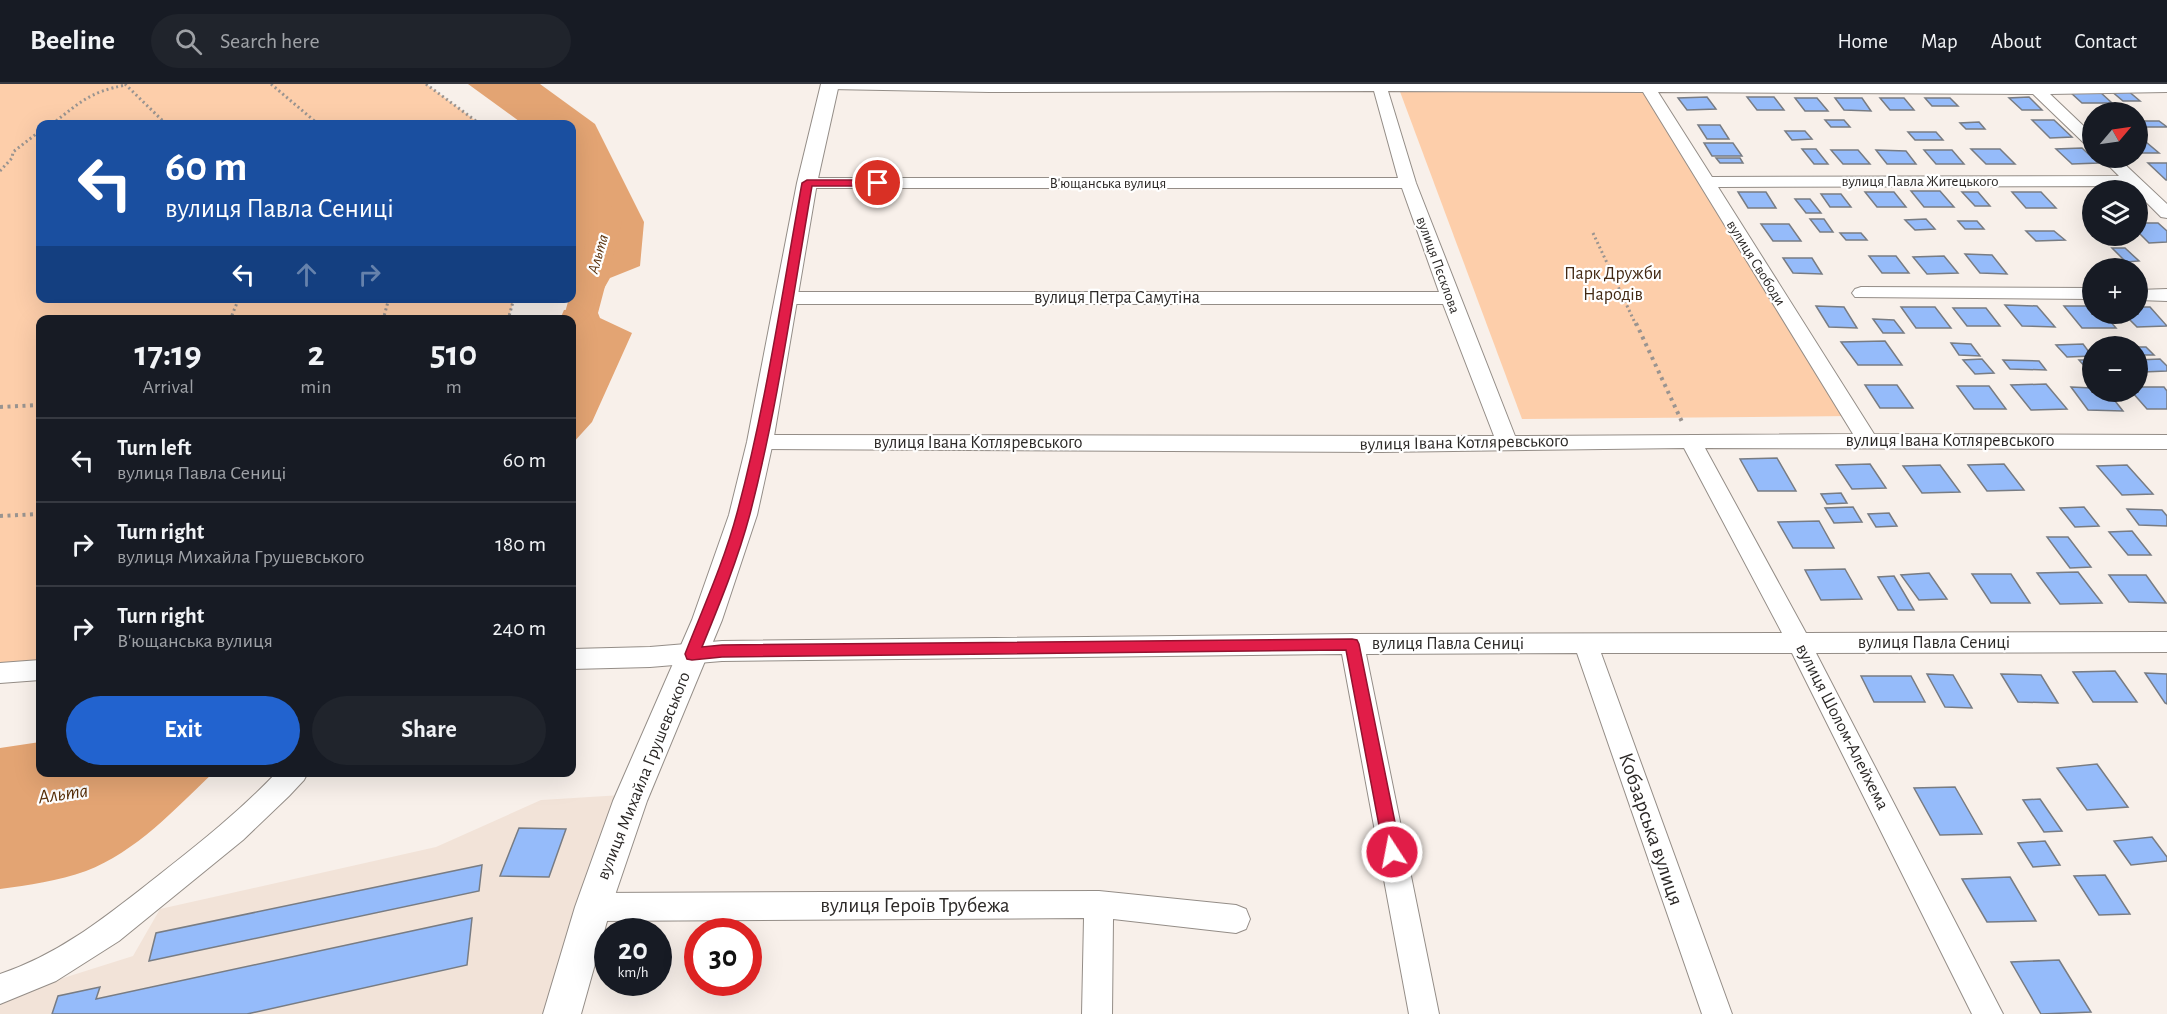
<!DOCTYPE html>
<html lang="en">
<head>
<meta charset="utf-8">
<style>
  body { margin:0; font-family:"Alegreya Sans",sans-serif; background:#20242c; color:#f1f3f6; height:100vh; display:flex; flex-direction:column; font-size:22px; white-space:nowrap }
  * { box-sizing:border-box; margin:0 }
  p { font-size:20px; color:#9ea1a6 }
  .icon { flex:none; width:33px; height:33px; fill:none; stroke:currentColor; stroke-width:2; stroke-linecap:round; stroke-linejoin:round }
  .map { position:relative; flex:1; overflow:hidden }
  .side { position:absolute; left:36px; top:231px; width:540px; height:462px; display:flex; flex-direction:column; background:#171b24; border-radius:12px; box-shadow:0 6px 24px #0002 }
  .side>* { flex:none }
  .top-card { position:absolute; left:36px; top:36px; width:540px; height:183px; border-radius:12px; box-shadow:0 6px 24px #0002; background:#1a4fa0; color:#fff; overflow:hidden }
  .needle { width:39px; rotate:61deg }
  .tools { position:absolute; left:2082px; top:18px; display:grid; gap:12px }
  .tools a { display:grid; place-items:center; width:66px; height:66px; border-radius:50%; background:#171b24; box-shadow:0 6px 24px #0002; font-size:30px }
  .speed { position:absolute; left:594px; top:834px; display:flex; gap:12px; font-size:30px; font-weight:700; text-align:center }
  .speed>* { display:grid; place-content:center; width:78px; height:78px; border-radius:50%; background:#171b24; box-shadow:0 6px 24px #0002; line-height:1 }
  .speed small { font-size:15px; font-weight:400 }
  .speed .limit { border:9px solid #d22; background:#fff; color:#111 }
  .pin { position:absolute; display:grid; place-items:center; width:51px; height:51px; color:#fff; margin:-26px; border:3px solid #fff; border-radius:50%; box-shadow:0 2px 6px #0007 }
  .me { position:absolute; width:66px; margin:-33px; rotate:349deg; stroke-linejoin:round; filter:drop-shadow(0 0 4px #0008) }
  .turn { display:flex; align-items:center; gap:21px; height:126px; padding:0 30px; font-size:27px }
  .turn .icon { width:78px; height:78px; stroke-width:2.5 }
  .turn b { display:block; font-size:42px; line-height:51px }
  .lanes { display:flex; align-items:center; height:57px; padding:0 30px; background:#0003; justify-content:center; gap:30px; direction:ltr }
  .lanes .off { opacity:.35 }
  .eta { display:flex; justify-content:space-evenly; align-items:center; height:102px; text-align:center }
  .eta b { font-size:36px; font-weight:700; line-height:42px }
  .action { display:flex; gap:12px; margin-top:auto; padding:12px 30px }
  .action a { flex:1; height:69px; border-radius:36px; background:#2263cf; color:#fff; font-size:24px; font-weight:700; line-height:69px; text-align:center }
  .action a+a { background:#20242c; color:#f1f3f6 }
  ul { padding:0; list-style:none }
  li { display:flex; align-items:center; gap:18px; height:84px; padding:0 30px; border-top:2px solid #363941 }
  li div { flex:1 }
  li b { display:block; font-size:22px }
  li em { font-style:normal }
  header { display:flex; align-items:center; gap:36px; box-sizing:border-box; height:84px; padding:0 30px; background:#171b24; border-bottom:2px solid #363941 }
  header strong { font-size:28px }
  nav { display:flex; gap:33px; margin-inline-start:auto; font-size:21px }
  .search { width:420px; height:54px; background:#20242c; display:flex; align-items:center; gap:15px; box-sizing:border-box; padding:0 21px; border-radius:33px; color:#9ea1a6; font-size:22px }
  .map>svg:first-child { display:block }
  .built { fill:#f2e3d8 }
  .green { fill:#fdceaa }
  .water { fill:#e3a473 }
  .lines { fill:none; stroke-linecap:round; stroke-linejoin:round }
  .river { fill:#e3a473; fill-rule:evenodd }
  .building { fill:#95bbfa; stroke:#787c83; stroke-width:1.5 }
  .minor-casing { stroke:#948d87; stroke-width:2 }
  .tertiary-casing { stroke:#948d87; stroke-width:2 }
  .path-far1 { stroke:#9a9490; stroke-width:3; stroke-dasharray:2 3; stroke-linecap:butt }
  .path { stroke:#9a9490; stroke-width:4; stroke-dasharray:3 4.5; stroke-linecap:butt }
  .minor { fill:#fff; fill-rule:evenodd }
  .tertiary { fill:#fff; fill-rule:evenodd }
  .route { fill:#e11d48; stroke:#92132f; stroke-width:1.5 }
  .labels { text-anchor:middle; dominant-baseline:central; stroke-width:4.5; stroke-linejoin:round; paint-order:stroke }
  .far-street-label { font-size:15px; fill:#2c2927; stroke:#fff }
  .far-water-label { font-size:16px; font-style:italic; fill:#593009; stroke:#fff }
  .park-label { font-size:18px; fill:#432913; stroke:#fff }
  .street-label { font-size:18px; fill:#2c2927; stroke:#fff }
  .water-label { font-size:20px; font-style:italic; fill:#593009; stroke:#fff }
  .near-street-label { font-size:21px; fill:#2c2927; stroke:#fff }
</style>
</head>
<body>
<header>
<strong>Beeline</strong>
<div class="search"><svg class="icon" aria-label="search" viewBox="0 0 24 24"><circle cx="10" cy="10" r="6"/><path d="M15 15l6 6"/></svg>Search here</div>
<nav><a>Home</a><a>Map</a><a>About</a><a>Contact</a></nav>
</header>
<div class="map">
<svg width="2167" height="930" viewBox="0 0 2167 930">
  <rect width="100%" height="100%" fill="#f8f0ea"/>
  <path class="built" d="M 622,711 L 553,930 L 0,930 L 0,914 L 133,872 L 160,825 L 436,763 L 541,716 Z"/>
  <g class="green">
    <path d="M 0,0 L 426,0 L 480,40 L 40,40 L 40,214 L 514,215 L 508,236 L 40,236 L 40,586 L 0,589 Z"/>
    <path d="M 1399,5 L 1645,5 L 1853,332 L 1522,335 Z"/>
  </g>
  <g class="water">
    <path d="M 468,0 L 540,0 L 595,40 L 644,138 L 640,182 L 610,194 L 602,208 L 578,210 L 577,197 L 572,195 L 572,40 L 523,40 Z"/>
    <path d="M 596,224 L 600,234 L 632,249 L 592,338 L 572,360 L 572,236 L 560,235 L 564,226 Z"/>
    <path d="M 40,658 L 40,688 L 213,689 C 175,725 136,768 86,787 C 58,797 29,801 0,805 L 0,664 Z"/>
  </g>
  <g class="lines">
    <path class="river" d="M 572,76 L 582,79 L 622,138 L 589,263 L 584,271 L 572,274 L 572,236 L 563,236 L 569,214 L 572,214 L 572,206 L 592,138 L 572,107 Z"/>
  </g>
  <g class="building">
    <path d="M 2110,6 L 2127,6 L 2140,17 L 2123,17 Z"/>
    <path d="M 2070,8 L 2100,8 L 2112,19 L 2082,19 Z"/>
    <path d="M 1707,13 L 1716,25 L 1687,26 L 1678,14 Z"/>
    <path d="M 1747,13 L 1774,13 L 1784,26 L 1757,26 Z"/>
    <path d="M 2029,13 L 2042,26 L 2022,26 L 2009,14 Z"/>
    <path d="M 1795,14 L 1817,14 L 1828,27 L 1805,27 Z"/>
    <path d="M 1835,14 L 1862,14 L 1871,27 L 1844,26 Z"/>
    <path d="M 1880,14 L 1904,14 L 1914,26 L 1890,26 Z"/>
    <path d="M 1925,14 L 1950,14 L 1958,22 L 1932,22 Z"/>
    <path d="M 1825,36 L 1844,36 L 1850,43 L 1831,43 Z"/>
    <path d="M 2032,36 L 2054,36 L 2072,53 L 2050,54 Z"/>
    <path d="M 2138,37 L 2159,37 L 2167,43 L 2146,43 Z"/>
    <path d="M 1979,38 L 1985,45 L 1966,45 L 1960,39 Z"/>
    <path d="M 1698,41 L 1720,41 L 1729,55 L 1707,55 Z"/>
    <path d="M 1785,47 L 1805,47 L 1812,55 L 1792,56 Z"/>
    <path d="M 1908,48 L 1936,48 L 1943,56 L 1915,56 Z"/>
    <path d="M 2138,53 L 2140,53 L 2159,69 L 2138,69 Z"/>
    <path d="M 1704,59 L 1733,59 L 1742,72 L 1712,72 Z"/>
    <path d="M 2082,64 L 2098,79 L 2072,80 L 2056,65 Z"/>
    <path d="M 1802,65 L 1816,65 L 1828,80 L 1814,80 Z"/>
    <path d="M 1971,65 L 2000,65 L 2015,80 L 1986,80 Z"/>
    <path d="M 1831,66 L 1858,66 L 1870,80 L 1843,80 Z"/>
    <path d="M 1876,66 L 1906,67 L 1916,80 L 1887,80 Z"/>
    <path d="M 1924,66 L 1952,66 L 1964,80 L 1936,80 Z"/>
    <path d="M 1716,74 L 1740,74 L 1743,79 L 1720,79 Z"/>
    <path d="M 2148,79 L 2167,79 L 2167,96 L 2166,96 Z"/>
    <path d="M 1911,107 L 1940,107 L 1954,123 L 1924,123 Z"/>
    <path d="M 1738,108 L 1766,108 L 1776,124 L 1748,124 Z"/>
    <path d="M 1865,108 L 1894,108 L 1906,123 L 1877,123 Z"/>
    <path d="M 1962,108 L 1978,108 L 1990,122 L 1975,122 Z"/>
    <path d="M 2012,108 L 2041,108 L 2056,124 L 2026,124 Z"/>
    <path d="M 1821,110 L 1841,110 L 1851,123 L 1830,123 Z"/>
    <path d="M 1795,115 L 1810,115 L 1821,129 L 1806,129 Z"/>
    <path d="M 1810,135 L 1824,135 L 1833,148 L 1820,148 Z"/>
    <path d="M 1926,135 L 1935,145 L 1915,146 L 1905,136 Z"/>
    <path d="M 1958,137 L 1977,137 L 1984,145 L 1965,145 Z"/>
    <path d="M 2138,139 L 2158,139 L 2167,147 L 2167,158 L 2149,159 L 2138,148 Z"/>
    <path d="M 1761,140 L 1789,140 L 1801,157 L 1773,157 Z"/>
    <path d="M 2026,147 L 2054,147 L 2065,156 L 2036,157 Z"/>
    <path d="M 1840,149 L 1861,149 L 1867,156 L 1846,156 Z"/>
    <path d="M 2112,164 L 2125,164 L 2139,177 L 2126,178 Z"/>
    <path d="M 1965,170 L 1992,171 L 2007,190 L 1980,189 Z"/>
    <path d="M 1869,172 L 1896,172 L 1909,189 L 1882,189 Z"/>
    <path d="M 1944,172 L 1958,189 L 1927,190 L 1913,173 Z"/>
    <path d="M 1783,174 L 1812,174 L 1822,190 L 1793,189 Z"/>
    <path d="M 2005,221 L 2037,222 L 2055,243 L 2022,242 Z"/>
    <path d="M 1816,222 L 1844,223 L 1857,244 L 1829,243 Z"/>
    <path d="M 2064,222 L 2092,222 L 2092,230 L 2104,230 L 2116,244 L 2082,244 Z"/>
    <path d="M 1901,223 L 1935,223 L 1951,244 L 1916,244 Z"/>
    <path d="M 2138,223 L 2150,223 L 2167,242 L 2137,243 L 2124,230 L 2138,230 Z"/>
    <path d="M 1953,224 L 1986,224 L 2000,242 L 1967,242 Z"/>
    <path d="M 1873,235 L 1894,236 L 1904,249 L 1883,249 Z"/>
    <path d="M 1885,257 L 1902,281 L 1858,281 L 1841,258 Z"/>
    <path d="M 1951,259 L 1971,260 L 1980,272 L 1959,271 Z"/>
    <path d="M 2083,260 L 2092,272 L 2067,273 L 2056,261 Z"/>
    <path d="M 2138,263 L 2146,263 L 2154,271 L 2138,271 Z"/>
    <path d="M 1982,275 L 1994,289 L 1975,290 L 1963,276 Z"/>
    <path d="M 2160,275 L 2167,282 L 2167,287 L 2143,288 L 2138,283 L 2138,276 Z"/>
    <path d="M 2003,276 L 2039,277 L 2046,286 L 2010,285 Z"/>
    <path d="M 2079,276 L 2092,276 L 2092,284 L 2086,284 Z"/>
    <path d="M 2046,300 L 2067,325 L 2031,326 L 2011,301 Z"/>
    <path d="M 1865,301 L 1897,301 L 1913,324 L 1880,324 Z"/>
    <path d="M 1957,302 L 1989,302 L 2006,325 L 1974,325 Z"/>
    <path d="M 2071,303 L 2092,304 L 2092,308 L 2108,308 L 2123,327 L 2088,326 Z"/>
    <path d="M 2138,303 L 2164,303 L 2167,307 L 2167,325 L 2147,325 L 2132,308 L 2138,308 Z"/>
    <path d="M 1777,374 L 1796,407 L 1758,407 L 1740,375 Z"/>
    <path d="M 1870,380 L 1886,404 L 1852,405 L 1836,381 Z"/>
    <path d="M 2004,380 L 2024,406 L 1987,407 L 1968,381 Z"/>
    <path d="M 1940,381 L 1960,408 L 1922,409 L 1903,382 Z"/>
    <path d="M 2127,381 L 2153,410 L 2122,411 L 2097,382 Z"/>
    <path d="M 1841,409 L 1847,419 L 1827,420 L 1821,410 Z"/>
    <path d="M 1853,423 L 1862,438 L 1834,439 L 1825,424 Z"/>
    <path d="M 2084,423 L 2099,442 L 2075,443 L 2060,424 Z"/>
    <path d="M 2127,425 L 2162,426 L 2167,432 L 2167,442 L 2139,441 Z"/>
    <path d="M 1889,429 L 1897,442 L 1876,443 L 1868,430 Z"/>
    <path d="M 1819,437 L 1834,464 L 1793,464 L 1778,438 Z"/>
    <path d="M 2132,447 L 2151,471 L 2128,471 L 2109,448 Z"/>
    <path d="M 2047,453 L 2068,453 L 2091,483 L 2070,484 Z"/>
    <path d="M 1845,485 L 1862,515 L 1821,516 L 1805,486 Z"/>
    <path d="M 2078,488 L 2102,519 L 2060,520 L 2037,489 Z"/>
    <path d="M 1929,489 L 1947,515 L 1919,516 L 1901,491 Z"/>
    <path d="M 1972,490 L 2011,490 L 2030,519 L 1991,519 Z"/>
    <path d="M 2109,491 L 2146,491 L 2166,519 L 2129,518 Z"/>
    <path d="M 1894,492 L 1914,526 L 1898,526 L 1878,493 Z"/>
    <path d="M 2115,587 L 2137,618 L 2093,618 L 2073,588 Z"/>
    <path d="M 2145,589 L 2167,590 L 2167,620 L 2165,619 Z"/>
    <path d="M 1927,590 L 1953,591 L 1972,624 L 1945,623 Z"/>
    <path d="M 2001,590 L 2041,591 L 2058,619 L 2018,618 Z"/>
    <path d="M 1861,592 L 1911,592 L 1925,618 L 1874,618 Z"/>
    <path d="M 2097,680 L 2128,723 L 2087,726 L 2057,684 Z"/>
    <path d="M 1955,703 L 1982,750 L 1940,751 L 1914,704 Z"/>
    <path d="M 2040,715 L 2062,747 L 2044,748 L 2023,716 Z"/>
    <path d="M 519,744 L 566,745 L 549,793 L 500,792 Z"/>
    <path d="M 2152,753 L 2167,773 L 2167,777 L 2131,781 L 2114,757 Z"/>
    <path d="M 2045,757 L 2060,781 L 2033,783 L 2018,759 Z"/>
    <path d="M 482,781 L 479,807 L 149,877 L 156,849 Z"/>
    <path d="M 2105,791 L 2130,830 L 2099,831 L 2074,792 Z"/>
    <path d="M 2010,793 L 2036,837 L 1987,838 L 1962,795 Z"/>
    <path d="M 472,834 L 467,881 L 247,930 L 52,930 L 58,912 L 100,903 L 96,915 Z"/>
    <path d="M 2059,876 L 2091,928 L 2041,930 L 2011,878 Z"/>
  </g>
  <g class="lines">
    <g class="minor-casing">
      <g id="minor">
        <path d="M 823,0 L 2167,0 L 2167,8 L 2050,10 L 2092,50 L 2092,63 L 2086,61 L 2033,10 L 1658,8 L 1712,93 L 2119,92 L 2101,74 L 2118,74 L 2167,120 L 2167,134 L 2161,133 L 2138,110 L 2138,106 L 2129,102 L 1718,103 L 1874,350 L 2167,351 L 2167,365 L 1705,364 L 1806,549 L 2167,548 L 2167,568 L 1816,569 L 2003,930 L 1972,930 L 1792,569 L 1601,569 L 1732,930 L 1702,930 L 1577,569 L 1366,570 L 1439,930 L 1409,930 L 1342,570 L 722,577 L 650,583 L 572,585 L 572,565 L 650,563 L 722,557 L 1352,550 L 1782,549 L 1684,364 L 1381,368 L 760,365 L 753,363 L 750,358 L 753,353 L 760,351 L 1494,352 L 1443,220 L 785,220 L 779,218 L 776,214 L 779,210 L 785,208 L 1439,208 L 1402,104 L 807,104 L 799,99 L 807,94 L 1398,94 L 1374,7 L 989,8 L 830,5 L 825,4 ZM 1388,7 L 1643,8 L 1853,350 L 1515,352 L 1416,99 Z"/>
        <path d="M 1861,203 L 2092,204 L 2092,215 L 1855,213 L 1852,209 L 1855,205 Z"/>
        <path d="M 2167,205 L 2167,217 L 2138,216 L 2138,206 Z"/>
        <path d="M 40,576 L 40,596 L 0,599 L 0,579 Z"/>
        <path d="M 277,688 L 308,688 L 304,696 L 289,712 L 243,756 L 119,857 L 56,897 L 0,920 L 0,890 C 61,870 109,830 159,791 C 200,759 241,726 277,688 Z"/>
        <path d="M 1099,807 L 1236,821 L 1246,825 L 1250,835 L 1246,845 L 1236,849 L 1113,835 L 1112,930 L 1082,930 L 1084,834 L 593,837 L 583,833 L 579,823 L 583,813 L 593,809 Z"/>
      </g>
    </g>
    <g class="tertiary-casing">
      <path id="tertiary" d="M 821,0 L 839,0 L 817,99 L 773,358 L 757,431 L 722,536 L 647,717 L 611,823 L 581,930 L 543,930 L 575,823 L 613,717 L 692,536 L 729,431 L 747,358 L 797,99 Z"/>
    </g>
    <g class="path-far1">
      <path d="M 125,0 L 166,40"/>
      <path d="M 271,0 L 318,40"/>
      <path d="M 426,0 L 480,40"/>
      <path d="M 52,40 C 81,18 89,8 126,1"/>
      <path d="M 0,87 L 12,74 L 13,68 L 40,47"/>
      <path d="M 1593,149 L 1636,241"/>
      <path d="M 230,236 L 239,214"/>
      <path d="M 383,236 L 389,214"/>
      <path d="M 508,236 L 514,214"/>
    </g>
    <g class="path">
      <path d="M 1636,239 L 1683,340"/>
      <path d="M 0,323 L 40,321"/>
      <path d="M 0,432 L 40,430"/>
    </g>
    <use href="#minor" class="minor"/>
    <use href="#tertiary" class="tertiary"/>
  </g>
  <path class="route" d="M 807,96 L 878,96 L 883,99 L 878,102 L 812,102 C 793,211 778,322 750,430 C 738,475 720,519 702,563 L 722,561 L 1352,555 L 1357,556 L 1359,560 L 1401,768 L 1398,774 L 1392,776 L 1386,774 L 1384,768 L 1346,566 L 722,573 L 692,576 L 687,575 L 685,570 C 703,524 724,478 737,429 C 766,321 782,209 802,99 Z"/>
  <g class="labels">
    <g class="far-street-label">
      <text x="1920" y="97">вулиця Павла Житецького</text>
      <text x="1108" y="99">В'ющанська вулиця</text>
      <text transform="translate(1756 179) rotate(58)">вулиця Свободи</text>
      <text transform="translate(1438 181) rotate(70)">вулиця Пєсклова</text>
    </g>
    <g class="far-water-label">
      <text transform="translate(598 170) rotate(-74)">Альта</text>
    </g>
    <g class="park-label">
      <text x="1613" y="190">Парк Дружби<tspan x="1613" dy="21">Народів</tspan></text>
    </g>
    <g class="street-label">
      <text x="1117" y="214">вулиця Петра Самутіна</text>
      <text x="1950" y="357">вулиця Івана Котляревського</text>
      <text x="978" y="359">вулиця Івана Котляревського</text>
      <text transform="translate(1464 359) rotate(-1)">вулиця Івана Котляревського</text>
      <text x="1934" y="559">вулиця Павла Сениці</text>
      <text x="1448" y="560">вулиця Павла Сениці</text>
      <text transform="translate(1842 643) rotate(63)">вулиця Шолом-Алейхема</text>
      <text transform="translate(644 692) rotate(-68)">вулиця Михайла Грушевського</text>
    </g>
    <g class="water-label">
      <text transform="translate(63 710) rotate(-8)">Альта</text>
    </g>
    <g class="near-street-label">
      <text transform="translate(1651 745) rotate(71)">Кобзарська вулиця</text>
      <text x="915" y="821">вулиця Героїв Трубежа</text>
    </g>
  </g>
</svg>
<div class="tools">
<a><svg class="needle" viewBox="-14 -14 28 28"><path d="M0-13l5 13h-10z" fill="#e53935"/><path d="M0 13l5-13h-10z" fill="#9ea1a6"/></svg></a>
<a><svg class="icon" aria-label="layers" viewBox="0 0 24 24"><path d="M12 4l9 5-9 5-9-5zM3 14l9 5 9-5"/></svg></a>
<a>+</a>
<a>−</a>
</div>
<div class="speed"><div>20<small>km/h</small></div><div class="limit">30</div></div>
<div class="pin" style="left:878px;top:99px;background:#d93025"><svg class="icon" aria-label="arrive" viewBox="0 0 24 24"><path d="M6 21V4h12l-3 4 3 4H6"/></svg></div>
<svg class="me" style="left:1392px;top:768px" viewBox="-20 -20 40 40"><circle r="17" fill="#e11d48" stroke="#fff" stroke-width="3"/><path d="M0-11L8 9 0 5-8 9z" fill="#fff"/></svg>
<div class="top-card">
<div class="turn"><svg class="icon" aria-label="left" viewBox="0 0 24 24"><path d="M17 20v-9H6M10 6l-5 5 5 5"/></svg><div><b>60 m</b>вулиця Павла Сениці</div></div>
<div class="lanes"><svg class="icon" aria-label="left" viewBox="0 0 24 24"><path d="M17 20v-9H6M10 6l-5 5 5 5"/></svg><svg class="icon off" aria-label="ahead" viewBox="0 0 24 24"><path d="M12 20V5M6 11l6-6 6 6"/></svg><svg class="icon off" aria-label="right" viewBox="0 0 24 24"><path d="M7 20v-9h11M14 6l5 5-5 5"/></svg></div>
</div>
<section class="side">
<div class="eta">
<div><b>17:19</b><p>Arrival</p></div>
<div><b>2</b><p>min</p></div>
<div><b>510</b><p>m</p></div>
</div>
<ul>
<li><svg class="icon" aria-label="left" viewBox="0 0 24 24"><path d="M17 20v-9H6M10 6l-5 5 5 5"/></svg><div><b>Turn left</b><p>вулиця Павла Сениці</p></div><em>60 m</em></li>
<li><svg class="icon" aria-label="right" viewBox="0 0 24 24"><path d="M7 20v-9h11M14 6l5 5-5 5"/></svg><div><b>Turn right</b><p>вулиця Михайла Грушевського</p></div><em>180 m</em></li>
<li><svg class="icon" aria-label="right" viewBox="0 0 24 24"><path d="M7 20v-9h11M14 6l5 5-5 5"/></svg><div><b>Turn right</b><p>В'ющанська вулиця</p></div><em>240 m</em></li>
</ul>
<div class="action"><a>Exit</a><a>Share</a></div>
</section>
</div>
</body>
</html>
